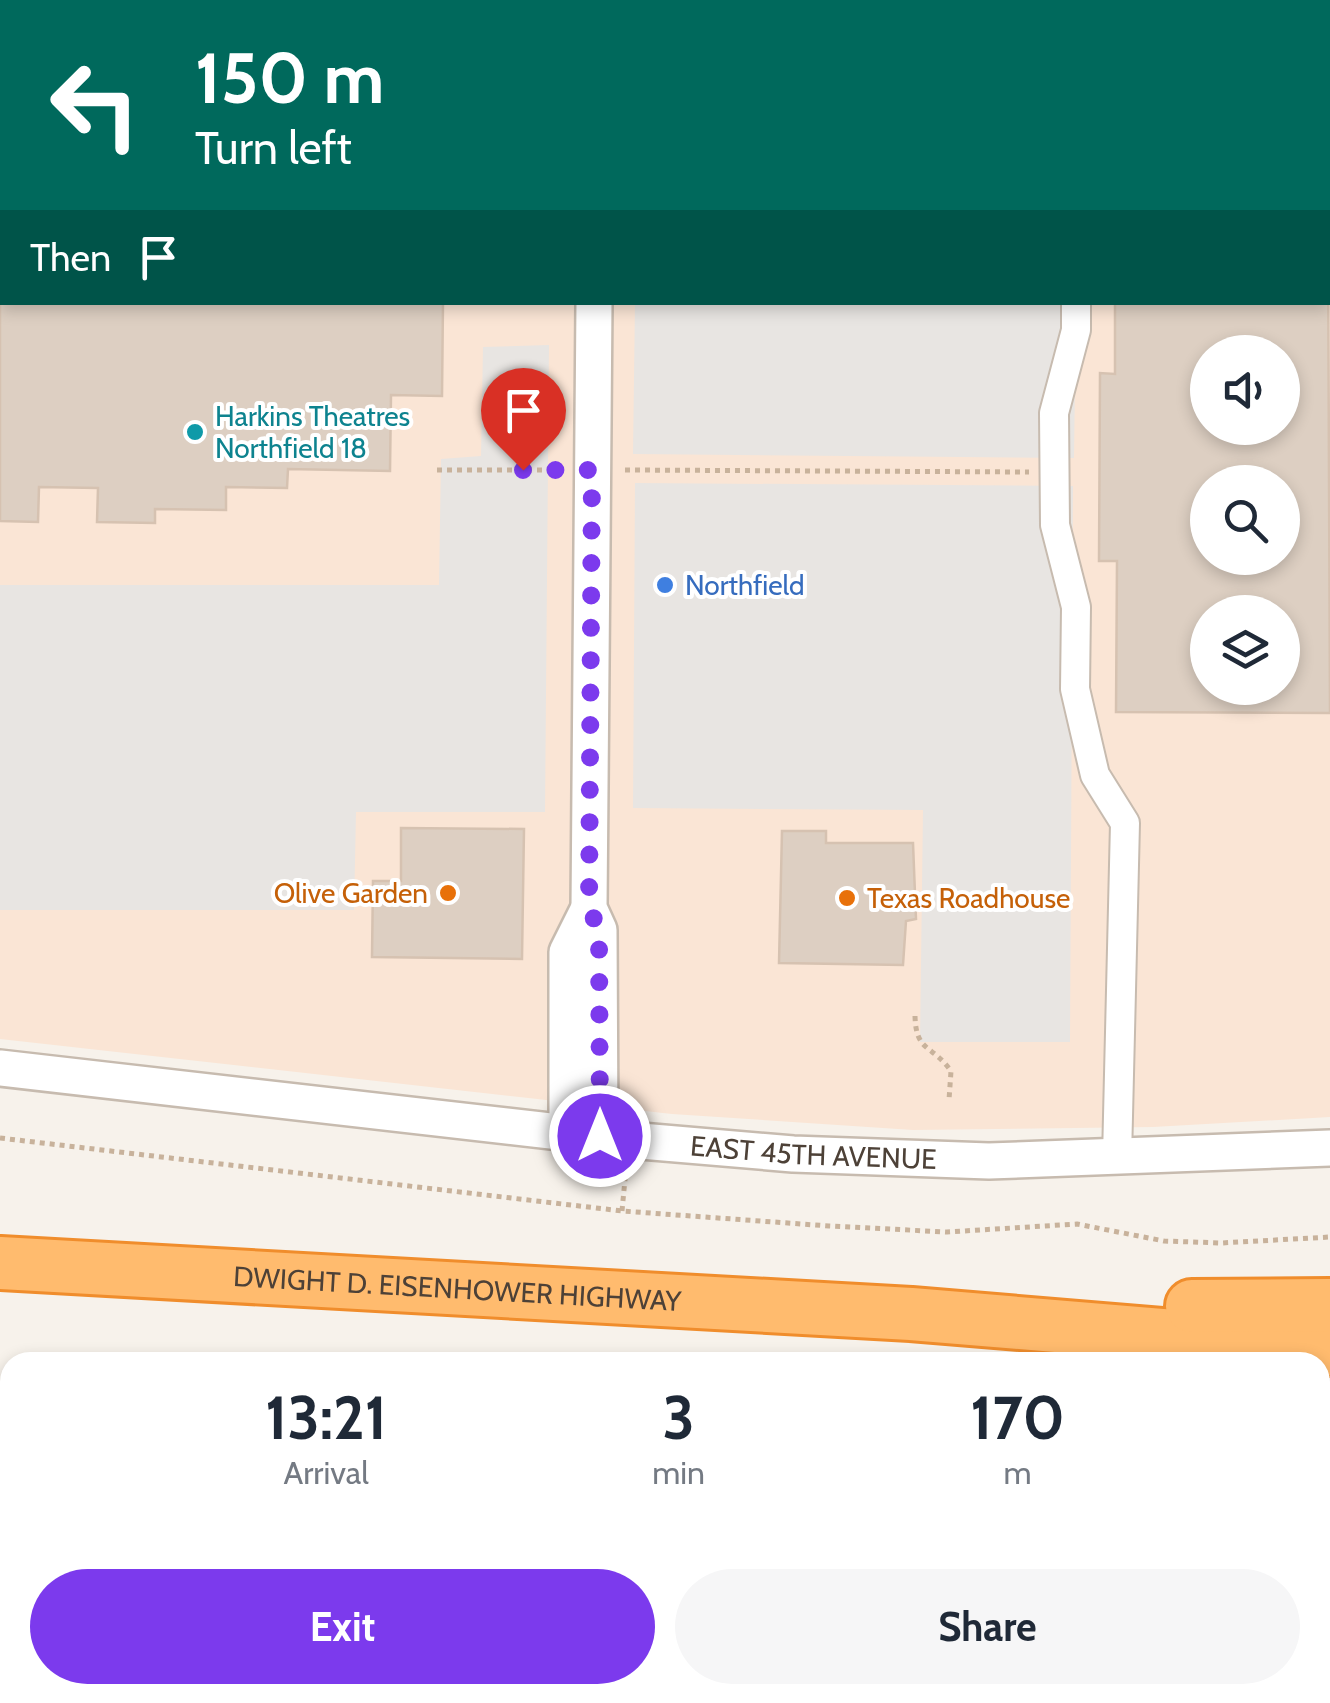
<!DOCTYPE html>
<html lang="en">
<head>
<meta charset="utf-8">
<style>
  body { margin:0; font-family:Cabin,sans-serif; background:#f6f6f7; color:#1f2937; height:100vh; display:flex; flex-direction:column; font-size:38px; white-space:nowrap }
  * { box-sizing:border-box; margin:0 }
  p { font-size:32px; color:#747a83 }
  .icon { flex:none; width:55px; height:55px; fill:none; stroke:currentColor; stroke-width:2; stroke-linecap:round; stroke-linejoin:round }
  .map { position:relative; flex:1; overflow:hidden }
  .details { position:absolute; left:0px; top:1352px; width:1330px; height:352px; display:flex; flex-direction:column; background:#fff; border-radius:30px 30px 0 0; box-shadow:0 5px 15px #0003 }
  .details>* { flex:none }
  .hud { position:absolute; left:0px; top:0px; width:1330px; height:305px; box-shadow:0 5px 15px #0003; background:#00695c; color:#fff; overflow:hidden }
  .fabs { position:absolute; left:1190px; top:335px; display:grid; gap:20px }
  .fabs a { display:grid; place-items:center; width:110px; height:110px; border-radius:50%; background:#fff; box-shadow:0 5px 15px #0003; font-size:50px }
  .pin { position:absolute; display:grid; place-items:center; width:85px; height:85px; color:#fff; margin:-102px -42px; border-radius:50% 50% 50% 0; rotate:-45deg; box-shadow:0 0 10px #0007 }
  .pin .icon { rotate:45deg }
  .me { position:absolute; width:110px; margin:-55px; rotate:0deg; stroke-linejoin:round; filter:drop-shadow(0 0 8px #0008) }
  .turn { display:flex; align-items:center; gap:35px; height:210px; padding:0 30px; font-size:45px }
  .turn .icon { width:130px; height:130px; stroke-width:2.5 }
  .turn b { display:block; font-size:70px; line-height:85px }
  .then { display:flex; align-items:center; height:95px; padding:0 30px; background:#0003; gap:20px; font-size:38px }
  .eta { display:flex; justify-content:space-evenly; align-items:center; height:170px; text-align:center }
  .eta b { font-size:60px; font-weight:700; line-height:70px }
  .primary-button { display:flex; gap:20px; margin-top:auto; padding:20px 30px }
  .primary-button a { flex:1; height:115px; border-radius:60px; background:#7c3aed; color:#fff; font-size:40px; font-weight:700; line-height:115px; text-align:center }
  .primary-button a+a { background:#f6f6f7; color:#1f2937 }
  .map>svg:first-child { display:block }
  .commercial { fill:#fae5d5; fill-rule:evenodd }
  .parking { fill:#e8e5e2 }
  .building { fill:#ddcfc2; stroke:#d6c2b1; stroke-width:2.5; fill-rule:evenodd }
  .lines { fill:none; stroke-linecap:round; stroke-linejoin:round }
  .minor-casing { stroke:#c7bbaf; stroke-width:32 }
  .tertiary-casing { stroke:#c7bbaf; stroke-width:40 }
  .motorway-casing { stroke:#f08d2c; stroke-width:58 }
  .path { stroke:#c8b29b; stroke-width:5; stroke-dasharray:5 5; stroke-linecap:butt }
  .minor { stroke:#fff; stroke-width:28 }
  .tertiary { stroke:#fff; stroke-width:35 }
  .motorway { stroke:#ffbb6e; stroke-width:52 }
  .route { stroke:#7c3aed; stroke-width:18; stroke-dasharray:0 32.4 }
  .culture-dot { fill:#0f9aa8; stroke:#fff; stroke-width:4 }
  .shop-dot { fill:#3f7fe0; stroke:#fff; stroke-width:4 }
  .food-dot { fill:#e8710a; stroke:#fff; stroke-width:4 }
  .labels { text-anchor:middle; dominant-baseline:central; stroke-width:8; stroke-linejoin:round; paint-order:stroke }
  .culture-label { font-size:28px; fill:#0d838f; stroke:#fff; text-anchor:start }
  .shop-label { font-size:28px; fill:#366cbe; stroke:#fff; text-anchor:start }
  .food-label { font-size:28px; fill:#c56008; stroke:#fff; text-anchor:end }
  .street-label { font-size:28px; fill:#4d4137; stroke:#fff }
</style>
</head>
<body>
<div class="map">
<svg width="1330" height="1703" viewBox="0 0 1330 1703">
  <rect width="100%" height="100%" fill="#f7f2eb"/>
  <path class="commercial" d="M 0,0 L 1330,0 L 1330,1117 L 1153,1127 L 913,1130 L 672,1114 L 0,1039 ZM 2,2 L 1328,2 L 1328,302 L 2,302 ZM 1208,352 L 1282,352 L 1282,428 L 1208,428 ZM 1208,482 L 1282,482 L 1282,558 L 1208,558 ZM 1208,612 L 1282,612 L 1282,688 L 1208,688 Z"/>
  <g class="parking">
    <path d="M 637,0 L 1080,0 L 637,2 Z"/>
    <path d="M 635,303 L 1076,303 L 1074,458 L 633,454 Z"/>
    <path d="M 549,345 L 545,812 L 356,812 L 354,910 L 0,910 L 0,585 L 439,585 L 441,459 L 481,456 L 483,347 Z"/>
    <path d="M 635,483 L 1073,486 L 1070,1042 L 920,1042 L 923,810 L 633,808 Z"/>
  </g>
  <g class="building">
    <path d="M 136,0 L 407,0 L 407,2 Z"/>
    <path d="M 441,0 L 542,0 L 542,2 L 463,2 Z"/>
    <path d="M 1142,0 L 1330,0 L 1330,14 L 1328,2 Z"/>
    <path d="M 1328,234 L 1330,713 L 1116,712 L 1117,561 L 1099,561 L 1100,373 L 1115,374 L 1115,302 L 1328,302 ZM 1208,352 L 1282,352 L 1282,428 L 1208,428 ZM 1208,482 L 1282,482 L 1282,558 L 1208,558 ZM 1208,612 L 1282,612 L 1282,688 L 1208,688 Z"/>
    <path d="M 0,298 L 2,302 L 443,302 L 442,396 L 391,395 L 390,471 L 288,469 L 287,488 L 226,487 L 226,510 L 155,509 L 155,523 L 97,522 L 98,488 L 39,487 L 38,522 L 0,521 Z"/>
    <path d="M 401,828 L 524,829 L 522,959 L 372,957 L 373,881 L 401,881 Z"/>
    <path d="M 782,831 L 826,831 L 826,843 L 913,843 L 916,919 L 906,921 L 903,965 L 779,963 Z"/>
  </g>
  <g class="lines">
    <g class="minor-casing">
      <g id="minor">
        <path d="M 76,0 L 76,2"/>
        <path d="M 1104,0 L 1104,2"/>
        <path d="M 0,64 L 2,64"/>
        <path d="M 1328,80 L 1330,80"/>
        <path d="M 0,97 L 2,97"/>
        <path d="M 1076,302 L 1076,330 L 1054,413 L 1055,525 L 1076,607 L 1075,689 L 1095,775 L 1125,823 L 1117,1158"/>
      </g>
    </g>
    <g class="tertiary-casing">
      <g id="tertiary">
        <path d="M 597,2 L 597,0"/>
        <path d="M 594,302 L 589,908 L 599,930 L 600,1136"/>
        <path id="s1" d="M 0,1068 L 629,1140 L 793,1154 L 989,1161 L 1330,1148"/>
        <path d="M 567,1133 L 567,952 L 589,908"/>
      </g>
    </g>
    <g class="motorway-casing">
      <g id="motorway">
        <path id="s2" d="M 0,1263 L 911,1314 L 1330,1349"/>
        <path d="M 1192,1306 L 1330,1305"/>
        <path d="M 0,1512 L 10,1512"/>
        <path d="M 1320,1538 L 1330,1538"/>
        <path d="M 0,1566 L 10,1567"/>
        <path d="M 0,1603 L 10,1604"/>
        <path d="M 0,1646 L 10,1647"/>
        <path d="M 1320,1649 L 1330,1650"/>
        <path d="M 462,1695 L 537,1703"/>
        <path d="M 821,1695 L 892,1703"/>
        <path d="M 1167,1695 L 1239,1703"/>
      </g>
    </g>
    <g class="path">
      <path d="M 437,470 L 564,470"/>
      <path d="M 625,470 L 1029,472"/>
      <path d="M 915,1016 C 916,1053 932,1044 951,1071 L 949,1100"/>
      <path d="M 0,1138 L 622,1211 L 829,1226 L 947,1232 L 1077,1224 L 1164,1241 L 1221,1243 L 1330,1237"/>
      <path d="M 622,1211 L 626,1169"/>
    </g>
    <use href="#minor" class="minor"/>
    <use href="#tertiary" class="tertiary"/>
    <use href="#motorway" class="motorway"/>
  </g>
  <g class="lines">
    <path class="route" d="M 523,470 L 592,470 L 589,908 L 599,930 L 600,1136"/>
  </g>
  <circle class="culture-dot" cx="195" cy="432" r="10"/>
  <circle class="shop-dot" cx="665" cy="585" r="10"/>
  <g class="food-dot">
    <circle cx="448" cy="893" r="10"/>
    <circle cx="847" cy="898" r="10"/>
  </g>
  <g class="labels">
    <g class="culture-label">
      <text x="215" y="416">Harkins Theatres<tspan x="215" dy="32">Northfield 18</tspan></text>
    </g>
    <g class="shop-label">
      <text x="685" y="585">Northfield</text>
    </g>
    <g class="food-label">
      <text x="428" y="893">Olive Garden</text>
      <text x="867" y="898" text-anchor="start">Texas Roadhouse</text>
    </g>
    <g class="street-label">
      <text stroke="none"><textPath href="#s1" startOffset="818">EAST 45TH AVENUE</textPath></text>
      <text stroke="none"><textPath href="#s2" startOffset="458">DWIGHT D. EISENHOWER HIGHWAY</textPath></text>
    </g>
  </g>
</svg>
<div class="fabs">
<a><svg class="icon" aria-label="sound" viewBox="0 0 24 24"><path d="M4 9h4l5-4v14l-5-4H4zM17 9q2 3 0 6"/></svg></a>
<a><svg class="icon" aria-label="search" viewBox="0 0 24 24"><circle cx="10" cy="10" r="6"/><path d="M15 15l6 6"/></svg></a>
<a><svg class="icon" aria-label="layers" viewBox="0 0 24 24"><path d="M12 4l9 5-9 5-9-5zM3 14l9 5 9-5"/></svg></a>
</div>
<div class="pin" style="left:523px;top:470px;background:#d93025"><svg class="icon" aria-label="arrive" viewBox="0 0 24 24"><path d="M6 21V4h12l-3 4 3 4H6"/></svg></div>
<svg class="me" style="left:600px;top:1136px" viewBox="-20 -20 40 40"><circle r="17" fill="#7c3aed" stroke="#fff" stroke-width="3"/><path d="M0-11L8 9 0 5-8 9z" fill="#fff"/></svg>
<div class="hud">
<div class="turn"><svg class="icon" aria-label="left" viewBox="0 0 24 24"><path d="M17 20v-9H6M10 6l-5 5 5 5"/></svg><div><b>150 m</b>Turn left</div></div>
<div class="then">Then<svg class="icon" aria-label="arrive" viewBox="0 0 24 24"><path d="M6 21V4h12l-3 4 3 4H6"/></svg></div>
</div>
<section class="details">
<div class="eta">
<div><b>13:21</b><p>Arrival</p></div>
<div><b>3</b><p>min</p></div>
<div><b>170</b><p>m</p></div>
</div>
<div class="primary-button"><a>Exit</a><a>Share</a></div>
</section>
</div>
</body>
</html>
